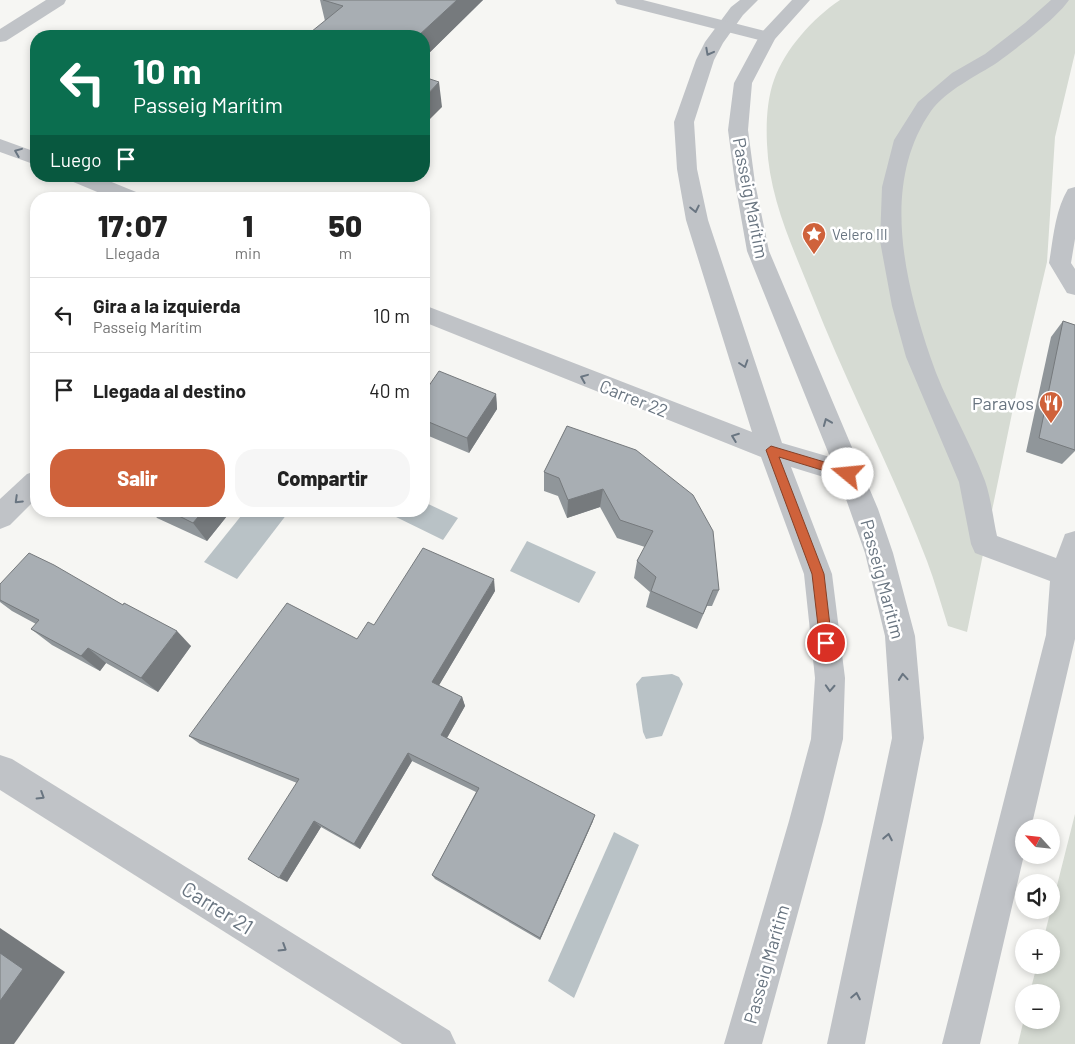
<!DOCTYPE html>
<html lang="es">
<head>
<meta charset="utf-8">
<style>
  body { margin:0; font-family:Barlow,sans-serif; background:#f6f6f6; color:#222; height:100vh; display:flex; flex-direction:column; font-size:19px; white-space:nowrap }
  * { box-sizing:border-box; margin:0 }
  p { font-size:16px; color:#767676 }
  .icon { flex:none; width:28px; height:28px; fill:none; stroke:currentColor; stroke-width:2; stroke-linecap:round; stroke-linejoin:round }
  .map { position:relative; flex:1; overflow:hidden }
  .details { position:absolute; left:30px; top:192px; width:400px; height:325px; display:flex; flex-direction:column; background:#fff; border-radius:20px; box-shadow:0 2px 8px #0003 }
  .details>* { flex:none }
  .guide { position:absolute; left:30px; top:30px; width:400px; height:152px; border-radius:20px; box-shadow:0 2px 8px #0003; background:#0b6e4f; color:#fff; overflow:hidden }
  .needle { width:32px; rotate:297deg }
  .fabs { position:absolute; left:1015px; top:819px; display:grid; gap:10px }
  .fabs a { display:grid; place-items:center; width:45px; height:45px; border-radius:50%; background:#fff; box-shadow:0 2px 8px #0003; font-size:25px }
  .pin { position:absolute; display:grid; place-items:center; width:42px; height:42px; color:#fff; margin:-21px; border:2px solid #fff; border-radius:50%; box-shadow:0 1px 5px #0007 }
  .me { position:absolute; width:55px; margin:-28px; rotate:287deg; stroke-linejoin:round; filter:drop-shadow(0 0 4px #0008) }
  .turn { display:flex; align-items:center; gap:18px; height:105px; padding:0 20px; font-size:22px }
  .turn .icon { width:65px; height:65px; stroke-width:2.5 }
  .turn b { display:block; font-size:35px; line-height:42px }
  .then { display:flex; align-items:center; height:48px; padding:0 20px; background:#0003; gap:10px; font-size:19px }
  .eta { display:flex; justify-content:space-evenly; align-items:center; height:85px; text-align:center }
  .eta b { font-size:30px; font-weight:800; line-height:35px }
  .button { display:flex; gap:10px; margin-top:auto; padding:10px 20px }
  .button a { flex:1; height:58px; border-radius:20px; background:#cf623b; color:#fff; font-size:20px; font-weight:800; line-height:58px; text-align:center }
  .button a+a { background:#f6f6f6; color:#222 }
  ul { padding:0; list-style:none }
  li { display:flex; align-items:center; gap:15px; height:75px; padding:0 20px; border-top:1px solid #e0e0e0 }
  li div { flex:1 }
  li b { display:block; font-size:19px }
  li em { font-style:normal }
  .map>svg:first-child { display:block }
  .green { fill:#d6dbd3 }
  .water { fill:#b9c2c6 }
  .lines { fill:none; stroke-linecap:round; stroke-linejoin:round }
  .pedestrian { fill:#c0c3c7; fill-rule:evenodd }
  .minor { fill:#c0c3c7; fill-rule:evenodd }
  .tertiary { fill:#c0c3c7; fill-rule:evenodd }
  .wall { fill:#90969a }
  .shaded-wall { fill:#767a7d }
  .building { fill:#a8aeb3; stroke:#767a7d }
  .oneway { stroke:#697581 }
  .route { fill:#cf623b; stroke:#874026 }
  .labels { text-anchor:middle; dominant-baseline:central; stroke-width:5; stroke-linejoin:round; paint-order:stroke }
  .far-poi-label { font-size:15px; fill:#697581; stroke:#fff; text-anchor:start }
  .street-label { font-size:18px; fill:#697581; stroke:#fff }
  .poi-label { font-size:18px; fill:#697581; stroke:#fff; text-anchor:end }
  .near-street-label { font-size:21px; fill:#697581; stroke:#fff }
</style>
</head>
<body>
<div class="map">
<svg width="1075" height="1044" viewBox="0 0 1075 1044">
  <rect width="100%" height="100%" fill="#f6f6f3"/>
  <g class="green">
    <path d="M 840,0 L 1075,0 L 1075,53 L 1055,137 L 1047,262 L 1017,389 L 967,632 L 948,626 C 941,604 935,582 927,561 C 893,472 848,387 813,298 C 793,248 769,198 767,144 C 766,124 767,99 774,80 C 785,49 813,18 840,0 Z"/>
    <path d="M 1075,814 L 1075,1044 L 1018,1044 L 1024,1019 L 1051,1020 L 1051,992 L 1030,992 L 1037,965 L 1051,965 L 1051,938 L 1044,937 Z"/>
  </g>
  <g class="water">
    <path d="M 424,502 L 458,518 L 443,540 L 394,516 L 398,511 L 424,511 Z"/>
    <path d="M 245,511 L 282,511 L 287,514 L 237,579 L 204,562 Z"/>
    <path d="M 527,541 L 596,572 L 579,603 L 510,571 Z"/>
    <path d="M 672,674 L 679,677 L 683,684 L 662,736 L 646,739 L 643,732 L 636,684 L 642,677 Z"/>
    <path d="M 614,832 L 639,845 L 574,998 L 548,981 Z"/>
  </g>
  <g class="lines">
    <g class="pedestrian">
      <path d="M 1051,0 L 1069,0 C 1057,18 1017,48 998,62 C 977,76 946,90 931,111 C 881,183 904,279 930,356 C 944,399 969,438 985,481 C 991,498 993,518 997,536 L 1056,558 L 1065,534 L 1075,531 L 1075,639 L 1031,828 L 1024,828 L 1024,855 L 980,1044 L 942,1044 L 1046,635 L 1050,581 L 975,553 L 971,544 L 959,482 L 906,357 L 892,306 L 880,241 L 882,187 L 894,140 L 918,102 L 952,73 L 985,54 L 1025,23 Z"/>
      <path d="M 1075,187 L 1075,239 L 1071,263 L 1075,269 L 1075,295 L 1067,293 L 1049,263 C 1053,240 1055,210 1068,189 Z"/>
    </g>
    <g class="minor">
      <path d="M 46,0 L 66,0 L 64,4 L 6,41 L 0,42 L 0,29 Z"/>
      <path d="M 740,0 L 758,0 L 743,15 L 723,43 L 714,60 L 694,122 L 697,169 L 708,220 L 782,443 L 830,457 L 747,251 L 735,183 L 728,130 L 734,83 L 761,33 L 792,0 L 810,0 L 775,39 L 752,83 L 748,130 L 755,183 L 769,251 L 878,509 L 893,553 L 915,636 L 924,738 L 865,1044 L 827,1044 L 892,738 L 885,636 L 865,553 L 840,482 L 791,467 L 832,574 L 845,678 L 843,739 L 823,821 L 762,1044 L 724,1044 L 789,821 L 811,739 L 815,678 L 804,574 L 761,457 L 424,322 L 424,305 L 752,432 L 686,220 L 677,169 L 674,122 L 696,60 L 705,42 L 731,7 Z"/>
      <path d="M 0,139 L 36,152 L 36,165 L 0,152 Z"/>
      <path d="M 68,176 L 97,176 L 141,194 L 144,199 L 114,199 L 71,181 Z"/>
      <path d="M 36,471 L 36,499 L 10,525 L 0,529 L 0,499 L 27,474 Z"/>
      <path d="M 0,755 L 12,759 L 450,1031 L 456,1044 L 402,1044 L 0,790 Z"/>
    </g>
    <path class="tertiary" d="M 615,0 L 643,0 L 773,33 L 776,37 L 773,41 L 767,42 L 617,4 Z"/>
  </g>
  <g class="wall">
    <path d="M 320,0 L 483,0 L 424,58 L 424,36 L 325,21 Z"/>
    <path d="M 1063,321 L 1075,325 L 1075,451 L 1062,464 L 1026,452 L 1051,337 Z"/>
    <path d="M 424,393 L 496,394 L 497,409 L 469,453 L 424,434 Z"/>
    <path d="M 567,426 L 719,590 L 712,606 L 707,606 L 697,629 L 646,607 L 650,592 L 634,578 L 637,561 L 645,547 L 617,538 L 600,507 L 567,518 L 558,496 L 544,491 L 544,472 Z"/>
    <path d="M 152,511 L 231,511 L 207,541 L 157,518 Z"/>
    <path d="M 0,584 L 191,646 L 158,692 L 106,663 L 100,671 L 52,645 L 31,629 L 36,624 L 12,611 L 0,602 Z"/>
    <path d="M 495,591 L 439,685 L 462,697 L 465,706 L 447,738 L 593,821 L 540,940 L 435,879 L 432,875 L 476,792 L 412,761 L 360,849 L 321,827 L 287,882 L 297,783 L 200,744 L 189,736 L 357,639 L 374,625 Z"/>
  </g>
  <g class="shaded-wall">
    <path d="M 457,0 L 483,0 L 424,58 L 424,36 L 418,36 Z"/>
    <path d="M 439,82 L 442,107 L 424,125 L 424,98 Z"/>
    <path d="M 496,394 L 497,409 L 469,453 L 467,438 Z"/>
    <path d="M 603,489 L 600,507 L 567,518 L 568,500 Z"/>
    <path d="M 203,511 L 231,511 L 207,541 L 193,523 Z"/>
    <path d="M 494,579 L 495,591 L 435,692 L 432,682 Z"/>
    <path d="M 177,631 L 191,646 L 158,692 L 141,678 Z"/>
    <path d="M 88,648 L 106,663 L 100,671 L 81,656 Z"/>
    <path d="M 462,697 L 465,706 L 444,743 L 441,735 Z"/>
    <path d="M 408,753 L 412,761 L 360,849 L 354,844 Z"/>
    <path d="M 595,815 L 593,821 L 540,940 L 540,938 Z"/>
    <path d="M 314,821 L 321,827 L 287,882 L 279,878 Z"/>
    <path d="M 0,928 L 65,972 L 14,1044 L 0,1044 Z"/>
  </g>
  <g class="building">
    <path d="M 323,0 L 457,0 L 418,36 L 306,36 L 343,6 Z"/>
    <path d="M 424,77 L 439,82 L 424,98 Z"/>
    <path d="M 1063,321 L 1075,325 L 1075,450 L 1039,438 Z"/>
    <path d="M 439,371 L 496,394 L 467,438 L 424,420 L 424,393 Z"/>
    <path d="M 567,426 L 636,450 L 693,495 L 713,531 L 719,590 L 713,590 L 703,614 L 651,591 L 656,577 L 637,561 L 653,531 L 620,520 L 603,489 L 568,500 L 559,478 L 544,472 Z"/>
    <path d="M 169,511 L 203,511 L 193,523 Z"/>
    <path d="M 423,548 L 494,579 L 432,682 L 462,697 L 441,735 L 595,815 L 540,938 L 432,875 L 479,788 L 408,753 L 354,844 L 314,821 L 279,878 L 248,859 L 299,779 L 189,736 L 287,603 L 357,639 L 368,622 L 374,625 Z"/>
    <path d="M 29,553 L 54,565 L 123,605 L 124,603 L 177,631 L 141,678 L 88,648 L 81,656 L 31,629 L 39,620 L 0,600 L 0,584 Z"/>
    <path d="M 0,953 L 23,969 L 0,1001 Z"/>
  </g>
  <defs><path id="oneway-chevron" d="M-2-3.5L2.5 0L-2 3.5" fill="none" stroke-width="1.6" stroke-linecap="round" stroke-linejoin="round" transform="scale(1.25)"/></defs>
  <g class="oneway">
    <use href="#oneway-chevron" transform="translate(709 52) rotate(118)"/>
    <use href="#oneway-chevron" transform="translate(18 152) rotate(-158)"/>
    <use href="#oneway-chevron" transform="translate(695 209) rotate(78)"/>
    <use href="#oneway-chevron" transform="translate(744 364) rotate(72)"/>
    <use href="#oneway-chevron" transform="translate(584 378) rotate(-158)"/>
    <use href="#oneway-chevron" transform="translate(827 422) rotate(-112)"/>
    <use href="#oneway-chevron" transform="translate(735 437) rotate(-159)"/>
    <use href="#oneway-chevron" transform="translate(18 500) rotate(136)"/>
    <use href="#oneway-chevron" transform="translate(903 677) rotate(-95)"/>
    <use href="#oneway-chevron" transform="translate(830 688) rotate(93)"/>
    <use href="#oneway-chevron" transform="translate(41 796) rotate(32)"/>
    <use href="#oneway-chevron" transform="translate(888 837) rotate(-79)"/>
    <use href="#oneway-chevron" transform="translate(283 948) rotate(32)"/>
    <use href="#oneway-chevron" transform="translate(856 996) rotate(-79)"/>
  </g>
  <path class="route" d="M 771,446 L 848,469 L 853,474 L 848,478 L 779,457 L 824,574 L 832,643 L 831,647 L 826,649 L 822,647 L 820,643 L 812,574 L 766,450 Z"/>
  <defs>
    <g id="sight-pin" transform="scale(1.25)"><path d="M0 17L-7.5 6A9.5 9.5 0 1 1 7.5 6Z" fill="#cf623b" stroke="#fff"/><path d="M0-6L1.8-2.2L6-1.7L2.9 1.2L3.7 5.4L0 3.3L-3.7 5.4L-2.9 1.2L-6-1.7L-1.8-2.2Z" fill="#fff"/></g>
    <g id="restaurant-pin" transform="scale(1.25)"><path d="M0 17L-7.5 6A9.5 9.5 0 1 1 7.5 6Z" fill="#cf623b" stroke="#fff"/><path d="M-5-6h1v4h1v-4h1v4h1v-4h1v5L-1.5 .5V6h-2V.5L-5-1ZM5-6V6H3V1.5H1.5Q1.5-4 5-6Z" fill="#fff"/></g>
  </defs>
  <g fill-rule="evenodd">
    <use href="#sight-pin" x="814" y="234"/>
    <use href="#restaurant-pin" x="1051" y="403"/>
  </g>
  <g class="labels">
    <g class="far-poi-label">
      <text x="832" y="234">Velero III</text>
    </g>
    <g class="street-label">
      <text transform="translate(751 198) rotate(79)">Passeig Marítim</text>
      <text transform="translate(634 398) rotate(22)">Carrer 22</text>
      <text transform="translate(883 579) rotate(75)">Passeig Marítim</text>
      <text transform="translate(766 964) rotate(-74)">Passeig Marítim</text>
    </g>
    <g class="poi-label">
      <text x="1034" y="403">Paravos</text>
    </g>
    <g class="near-street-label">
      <text transform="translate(218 907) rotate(32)">Carrer 21</text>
    </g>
  </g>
</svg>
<div class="fabs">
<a><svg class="needle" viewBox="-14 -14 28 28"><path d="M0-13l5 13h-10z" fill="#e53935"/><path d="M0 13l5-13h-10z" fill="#767676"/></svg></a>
<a><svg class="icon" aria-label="sound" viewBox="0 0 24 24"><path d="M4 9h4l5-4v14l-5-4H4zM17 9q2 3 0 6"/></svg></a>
<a>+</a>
<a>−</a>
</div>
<div class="pin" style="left:826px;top:643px;background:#d93025"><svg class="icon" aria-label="arrive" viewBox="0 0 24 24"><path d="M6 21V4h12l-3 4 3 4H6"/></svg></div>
<svg class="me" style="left:848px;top:474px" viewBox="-20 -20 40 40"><circle r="19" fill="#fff"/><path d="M0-13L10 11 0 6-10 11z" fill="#cf623b"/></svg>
<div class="guide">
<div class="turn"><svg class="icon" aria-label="left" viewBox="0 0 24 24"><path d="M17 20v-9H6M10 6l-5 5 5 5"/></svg><div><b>10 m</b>Passeig Marítim</div></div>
<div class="then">Luego<svg class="icon" aria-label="arrive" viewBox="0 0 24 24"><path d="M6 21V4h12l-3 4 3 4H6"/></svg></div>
</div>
<section class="details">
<div class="eta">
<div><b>17:07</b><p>Llegada</p></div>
<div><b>1</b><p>min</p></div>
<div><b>50</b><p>m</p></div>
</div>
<ul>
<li><svg class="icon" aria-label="left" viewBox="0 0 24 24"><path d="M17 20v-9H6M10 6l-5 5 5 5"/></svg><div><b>Gira a la izquierda</b><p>Passeig Marítim</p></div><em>10 m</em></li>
<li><svg class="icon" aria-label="arrive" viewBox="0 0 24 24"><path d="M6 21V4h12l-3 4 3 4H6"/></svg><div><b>Llegada al destino</b></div><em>40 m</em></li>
</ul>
<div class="button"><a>Salir</a><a>Compartir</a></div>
</section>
</div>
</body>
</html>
